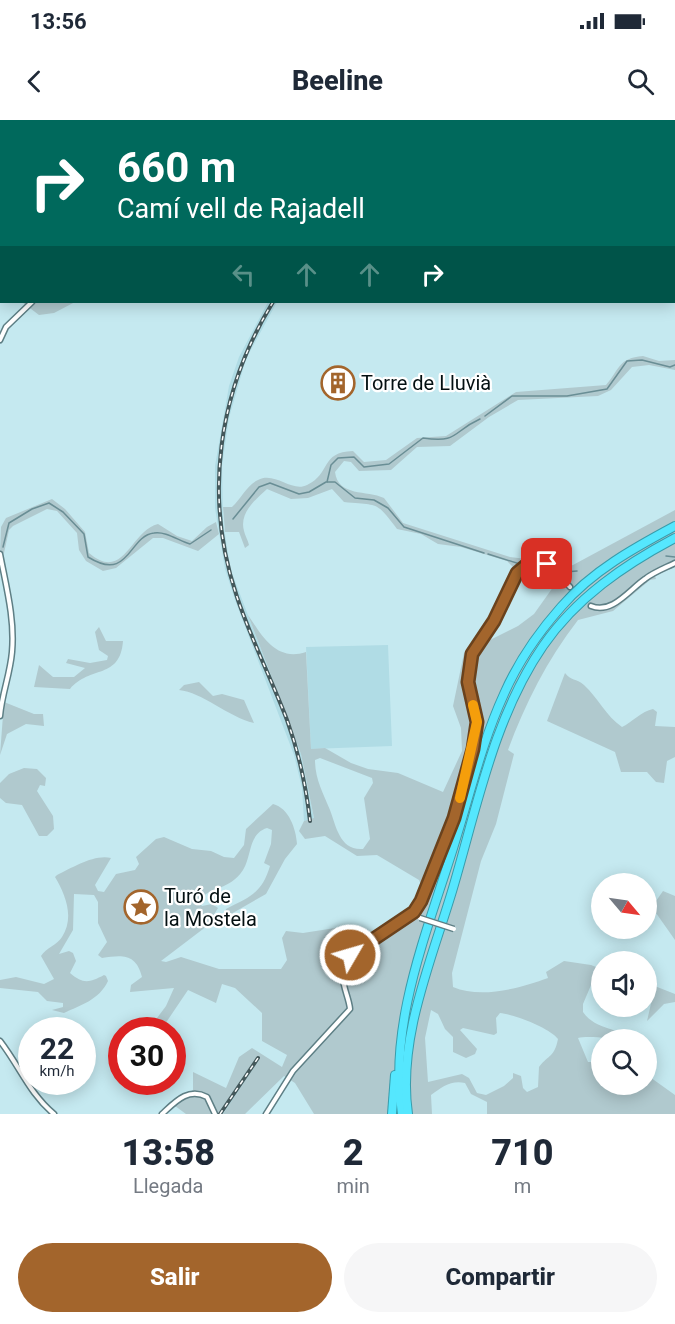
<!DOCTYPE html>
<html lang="es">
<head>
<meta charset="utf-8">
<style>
  body { margin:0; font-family:Roboto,sans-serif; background:#f6f6f7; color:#1f2937; height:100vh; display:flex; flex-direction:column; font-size:22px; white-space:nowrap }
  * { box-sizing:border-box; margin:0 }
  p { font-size:20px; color:#747a83 }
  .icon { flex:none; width:33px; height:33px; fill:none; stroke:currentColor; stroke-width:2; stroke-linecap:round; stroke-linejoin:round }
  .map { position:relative; height:994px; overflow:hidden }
  .sheet { display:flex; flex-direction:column; background:#fff; flex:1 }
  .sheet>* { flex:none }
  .hud { position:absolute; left:0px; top:0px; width:675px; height:183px; box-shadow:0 3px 15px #0003; background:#00695c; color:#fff; overflow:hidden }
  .needle { width:39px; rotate:119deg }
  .tools { position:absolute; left:591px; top:753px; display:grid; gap:12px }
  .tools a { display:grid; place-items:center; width:66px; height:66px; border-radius:50%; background:#fff; box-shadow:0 3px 15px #0003; font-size:30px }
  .speed { position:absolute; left:18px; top:897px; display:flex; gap:12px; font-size:30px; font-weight:700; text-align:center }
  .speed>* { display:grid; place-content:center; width:78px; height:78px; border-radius:50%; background:#fff; box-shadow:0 3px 15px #0003; line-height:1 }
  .speed small { font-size:15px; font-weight:400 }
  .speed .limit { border:9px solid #d22; background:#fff; color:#111 }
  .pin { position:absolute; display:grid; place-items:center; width:51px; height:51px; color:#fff; margin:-26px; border-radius:12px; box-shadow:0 3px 9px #0006 }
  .me { position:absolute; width:66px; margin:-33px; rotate:52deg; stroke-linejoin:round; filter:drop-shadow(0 0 4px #0008) }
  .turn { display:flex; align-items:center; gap:21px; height:126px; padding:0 18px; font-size:27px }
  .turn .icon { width:78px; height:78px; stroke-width:2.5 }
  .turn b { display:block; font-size:42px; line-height:51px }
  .lanes { display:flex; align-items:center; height:57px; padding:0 18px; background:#0003; justify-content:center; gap:30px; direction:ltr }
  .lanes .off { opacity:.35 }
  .eta { display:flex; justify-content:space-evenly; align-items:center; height:102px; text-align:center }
  .eta b { font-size:36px; font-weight:800; line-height:42px }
  .button { display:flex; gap:12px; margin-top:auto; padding:12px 18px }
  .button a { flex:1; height:69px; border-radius:36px; background:#a3652c; color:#fff; font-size:24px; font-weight:800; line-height:69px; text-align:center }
  .button a+a { background:#f6f6f7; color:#1f2937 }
  .status { display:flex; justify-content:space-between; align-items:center; height:42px; padding:0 30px; background:#fff; direction:ltr }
  .status svg { height:16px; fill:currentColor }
  header { display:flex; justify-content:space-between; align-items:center; height:78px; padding:0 18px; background:#fff; font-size:27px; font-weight:800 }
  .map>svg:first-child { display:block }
  .built { fill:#b0dce5 }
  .green { fill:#b0c9ce; fill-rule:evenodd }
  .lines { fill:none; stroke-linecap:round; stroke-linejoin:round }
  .stream { stroke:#698e95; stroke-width:1.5 }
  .street-tunnel { stroke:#a8c8cf; stroke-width:4; stroke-dasharray:4 2; stroke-linecap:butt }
  .street-casing { stroke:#5e7f85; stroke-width:7 }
  .highway-casing { stroke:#399cab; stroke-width:10 }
  .street { stroke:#fff; stroke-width:4 }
  .highway { stroke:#55e7fe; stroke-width:8 }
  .rail-casing { stroke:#44585b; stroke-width:4 }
  .rail { stroke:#fff; stroke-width:1.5; stroke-dasharray:4.5; stroke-linecap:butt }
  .street-bridge-casing { stroke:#5e7f85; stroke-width:7; stroke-linecap:butt }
  .street-bridge { stroke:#fff; stroke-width:4 }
  .route-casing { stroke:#6a421d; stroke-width:15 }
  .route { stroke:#a3652c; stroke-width:10 }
  .slow { stroke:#f59e0b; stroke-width:10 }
  .labels { text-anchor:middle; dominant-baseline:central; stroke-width:4.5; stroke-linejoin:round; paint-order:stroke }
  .poi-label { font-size:20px; fill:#041012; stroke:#fff; text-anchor:start }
</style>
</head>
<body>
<div class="status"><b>13:56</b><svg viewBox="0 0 49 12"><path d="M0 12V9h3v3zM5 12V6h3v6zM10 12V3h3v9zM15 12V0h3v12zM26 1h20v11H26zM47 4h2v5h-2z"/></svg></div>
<header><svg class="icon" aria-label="back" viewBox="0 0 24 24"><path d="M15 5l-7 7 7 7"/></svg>Beeline<svg class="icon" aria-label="search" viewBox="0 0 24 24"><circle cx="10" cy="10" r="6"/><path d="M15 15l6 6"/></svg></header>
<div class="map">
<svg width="675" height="994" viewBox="0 0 675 994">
  <rect width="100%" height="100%" fill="#c5e9f0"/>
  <g class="built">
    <path d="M 268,182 L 277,182 L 246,239 L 229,298 L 222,346 L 223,400 L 230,448 L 301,634 L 314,699 L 304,701 L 302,668 L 294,635 L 235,480 L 225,449 L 215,388 L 215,346 L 229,266 L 239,237 Z"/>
    <path d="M 388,525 L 392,626 L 311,629 L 306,527 Z"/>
    <path d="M 256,937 L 259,940 L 244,965 L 223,994 L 218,994 Z"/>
  </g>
  <g class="green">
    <path d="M 22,182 L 75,182 L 54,193 L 39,195 Z"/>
    <path d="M 643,236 L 659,241 L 675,240 L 675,250 L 649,245 L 632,247 L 611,270 L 598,276 L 518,280 L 489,297 L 450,326 L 417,327 L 391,350 L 359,351 L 351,342 L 344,341 L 335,352 C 338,377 367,370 384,378 L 403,403 L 510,437 L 550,442 L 563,448 L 573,445 L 675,390 L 675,447 L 655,456 L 656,459 L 650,460 L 613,491 L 578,500 C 547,540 525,584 508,630 L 514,634 L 496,704 L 481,741 L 452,853 L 453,867 C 481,879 521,868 548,858 L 546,852 L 564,841 L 591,845 L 601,849 L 601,860 L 594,858 L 583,884 L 583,892 C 596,911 619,906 625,919 C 611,919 588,915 578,918 L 588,942 L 593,942 L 601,932 L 602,964 L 646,964 L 647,955 L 675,975 L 675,994 L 487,994 L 487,982 L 471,974 L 465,963 C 451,960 442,967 431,975 L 432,994 L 314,994 L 295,963 L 284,956 L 245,994 L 223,994 L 259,940 L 256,938 L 218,994 L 186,994 L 171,983 L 193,970 L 193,952 L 226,968 L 239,937 L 252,928 L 282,947 L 287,935 L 262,921 L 262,893 L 235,868 L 222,864 L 216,883 L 188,870 L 161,910 L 148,910 L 166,886 L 174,868 L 130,872 L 131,865 L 142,857 C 136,833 122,835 102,838 L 98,835 L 107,822 L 98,803 L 98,782 L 94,775 L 74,774 L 73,810 L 59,834 L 69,831 L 73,833 L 76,841 L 70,853 C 83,864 89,863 104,855 L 106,856 L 108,861 C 99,880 81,885 64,893 L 52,890 L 63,887 L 63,883 L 47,881 L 38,872 L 0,868 L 0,860 L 16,857 L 44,864 L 54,859 L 41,836 C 46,828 57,825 62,817 C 75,797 65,774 55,757 L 57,755 C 72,748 94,734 111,738 L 95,765 L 98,771 L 104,772 L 116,754 L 135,750 L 139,744 L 136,737 L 156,719 L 164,717 L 192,729 L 211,731 L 224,737 L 234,738 L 244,725 L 246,709 L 273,684 C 289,688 296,709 297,724 L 285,739 L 266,774 L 231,794 L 224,796 L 226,789 C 250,777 262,773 270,746 L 264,743 L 271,724 L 272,710 L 267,708 C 248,714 252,736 243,750 C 229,771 212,765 198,781 L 202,786 L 212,784 L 218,788 L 207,806 L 161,841 L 166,842 L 181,837 L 219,849 L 281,849 L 287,840 L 282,818 L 286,811 L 303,813 L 335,808 L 351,829 L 411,787 L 422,767 L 419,760 L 377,735 L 357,736 L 325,716 L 305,719 L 299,711 L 304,701 L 314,698 L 301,634 L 248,495 C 262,516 276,542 306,532 L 311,629 L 325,628 L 351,643 L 368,649 L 398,653 L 443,672 L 462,631 L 461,608 L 453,586 L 464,533 L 474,523 L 490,520 L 518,506 L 534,494 L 556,463 L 545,456 L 520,454 L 507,441 L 461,427 L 438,424 L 421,414 L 397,409 C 375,380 379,386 344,382 L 332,369 L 308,378 L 291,379 L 267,369 C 255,380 239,393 244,411 C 245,416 248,420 249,425 L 245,428 L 239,412 L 225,412 L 223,387 L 232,387 C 241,379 247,365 258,360 C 275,351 292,373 307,365 C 331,354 320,332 353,331 L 364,342 L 386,340 L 417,318 L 446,316 L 516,272 L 606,265 C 620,249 618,238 643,236 ZM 320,638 L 372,658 L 373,663 L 364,678 L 370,719 L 363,729 C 340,731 336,706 330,690 C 323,673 315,659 315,640 ZM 431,890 L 438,894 L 445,909 L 453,917 L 453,932 L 466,938 L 475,934 L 477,929 L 460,910 L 463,908 L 494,915 L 497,913 L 496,898 L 500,893 C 513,894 550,908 558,919 C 554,938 549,934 539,947 L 538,967 L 527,972 L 523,968 L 521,956 L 513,953 L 513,958 L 504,966 L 486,975 L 477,973 L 469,958 L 462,954 L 428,962 L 425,918 Z"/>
    <path d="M 52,379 L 65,389 L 85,412 L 89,433 C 124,463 130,411 158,404 L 177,416 L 192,421 L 207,407 L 216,402 L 219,414 L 198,431 L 163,418 L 153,418 L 116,448 L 103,451 L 86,441 L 79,430 L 77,413 L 57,391 L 47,389 L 13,406 L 9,410 L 4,433 L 0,434 L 1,407 L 6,398 Z"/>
    <path d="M 99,507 L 106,521 L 123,521 C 120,560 90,545 70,569 L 34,567 L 39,545 L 53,557 L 74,557 L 85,548 L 66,543 L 68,539 L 90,543 L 107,540 L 108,536 L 99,530 L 95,512 Z"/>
    <path d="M 565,553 C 571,561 576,558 584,565 C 598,578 606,596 622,607 C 631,603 642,591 653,589 L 657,592 L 655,606 L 675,607 L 675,637 L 667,641 L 664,663 L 656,662 L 647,652 L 621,652 L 615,632 L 547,601 Z"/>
    <path d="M 199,562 L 213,576 L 222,574 L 244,580 L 254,603 C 228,597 202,572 179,570 L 184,565 Z"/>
    <path d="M 4,582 L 34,594 L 43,594 L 44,606 L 26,604 L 7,614 L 0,635 Z"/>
    <path d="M 24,648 L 37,649 L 46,658 L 45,666 L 40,665 L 37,671 L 53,696 L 54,709 L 47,716 L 39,716 L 22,685 L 6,683 L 0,678 L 0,663 L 9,654 Z"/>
    <path d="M 663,771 L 675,776 L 675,820 L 656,793 L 656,781 Z"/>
    <path d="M 647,863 L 675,874 L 675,882 L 664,884 L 647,901 L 653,875 L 652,871 L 647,869 Z"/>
  </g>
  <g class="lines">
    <g class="stream">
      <path d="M 226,2 L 227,0"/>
      <path d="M 0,150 L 2,150"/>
      <path d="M 485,296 L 512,276 L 567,276 L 607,269 L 627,241 L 642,240 L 670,247 L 675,245"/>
      <path d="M 327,362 L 331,345 L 338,338 L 354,337 L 364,347 L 389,344 L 423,318 C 460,323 451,312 480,299"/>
      <path d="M 327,362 L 335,362 L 355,378 L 374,380 L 388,388 L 404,407 L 484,433"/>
      <path d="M 233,399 L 259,367 L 270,363 L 299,374 L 309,372 L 326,362"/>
      <path d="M 3,427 L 9,403 L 32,389 L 49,383 L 63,392 L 84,414 L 88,437 C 130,463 128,416 154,413 C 166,411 179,421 190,424 L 211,410"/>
      <path d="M 488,434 L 523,445"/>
      <path d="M 666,436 L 675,437"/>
      <path d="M 528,447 L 550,453"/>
      <path d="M 565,452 L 577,451"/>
    </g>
    <path class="street-tunnel" d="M 570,467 L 591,486"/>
    <g class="street-casing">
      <g id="street">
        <path d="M 30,2 L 32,0"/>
        <path d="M 0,220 L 6,207 L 32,182"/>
        <path d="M 0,434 C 6,466 15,499 12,532 C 10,555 2,573 0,596"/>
        <path d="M 591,486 C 612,495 630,469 645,459 C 654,452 665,448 675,443"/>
        <path d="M 0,921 C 20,947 29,973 54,994"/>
        <path d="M 162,994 C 175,982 188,967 207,977 L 215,994"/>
        <path d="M 266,994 L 293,951 L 350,889 C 349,878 343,868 343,857 C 342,825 392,807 414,792 L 421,781 L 454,698 L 473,629 L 477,602 L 469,571 L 471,537 L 497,496 L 517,453 L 530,443 C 551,440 557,454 570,467"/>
      </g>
    </g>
    <g class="highway-casing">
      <g id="highway">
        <path d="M 392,994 L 395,955"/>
        <path d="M 402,994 C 388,903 428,810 454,725 C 470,674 482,622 504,574 C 518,542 538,513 561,487 C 592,451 634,428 675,406"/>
        <path d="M 408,994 C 397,919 432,839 453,768 C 477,687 494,597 543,526 C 576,478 624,445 675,418"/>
      </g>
    </g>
    <use href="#street" class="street"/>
    <use href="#highway" class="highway"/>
    <g class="rail-casing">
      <g id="rail">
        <path d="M 390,2 L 391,0"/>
        <path d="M 273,182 C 218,271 203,377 237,477 C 251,519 271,558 287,600 C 299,633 306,666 310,701"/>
        <path d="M 220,994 L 258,938"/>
      </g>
    </g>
    <use href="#rail" class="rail"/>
    <g class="street-bridge-casing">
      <path id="street-bridge" d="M 420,798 L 454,809"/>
    </g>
    <use href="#street-bridge" class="street-bridge"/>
  </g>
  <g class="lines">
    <g class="route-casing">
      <path id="route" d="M 350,835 L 414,792 L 421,781 L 454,698 L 473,629 L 477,602 L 468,562 L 472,534 L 494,501 L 517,453 L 530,442 L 547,444"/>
    </g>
    <use href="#route" class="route"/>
    <path class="slow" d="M 460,678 L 477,602 L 473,585"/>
  </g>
  <defs>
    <g id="building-ring" transform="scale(1.725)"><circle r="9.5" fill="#fff" stroke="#a3652c" stroke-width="1.5"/><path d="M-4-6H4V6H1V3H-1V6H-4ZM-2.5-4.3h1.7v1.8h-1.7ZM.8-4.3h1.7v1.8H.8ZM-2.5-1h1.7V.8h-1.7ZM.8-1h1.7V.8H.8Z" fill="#a3652c"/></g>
    <g id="sight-ring" transform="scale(1.725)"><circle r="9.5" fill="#fff" stroke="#a3652c" stroke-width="1.5"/><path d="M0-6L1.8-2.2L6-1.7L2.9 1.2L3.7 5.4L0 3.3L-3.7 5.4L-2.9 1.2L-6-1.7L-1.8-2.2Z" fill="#a3652c"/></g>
  </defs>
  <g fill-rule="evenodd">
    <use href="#building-ring" x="338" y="263"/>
    <use href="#sight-ring" x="141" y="787"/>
  </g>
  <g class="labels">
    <g class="poi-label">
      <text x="361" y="263">Torre de Lluvià</text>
      <text x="164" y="776">Turó de<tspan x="164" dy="23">la Mostela</tspan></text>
    </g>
  </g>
</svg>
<div class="tools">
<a><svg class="needle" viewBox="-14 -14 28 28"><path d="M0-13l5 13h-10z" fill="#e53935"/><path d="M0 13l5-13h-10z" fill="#747a83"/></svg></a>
<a><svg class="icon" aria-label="sound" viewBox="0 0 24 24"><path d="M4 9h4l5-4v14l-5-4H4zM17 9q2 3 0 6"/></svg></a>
<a><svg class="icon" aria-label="search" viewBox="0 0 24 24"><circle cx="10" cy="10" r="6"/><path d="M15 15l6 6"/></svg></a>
</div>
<div class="speed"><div>22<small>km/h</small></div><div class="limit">30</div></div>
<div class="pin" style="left:547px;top:444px;background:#d93025"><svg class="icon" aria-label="arrive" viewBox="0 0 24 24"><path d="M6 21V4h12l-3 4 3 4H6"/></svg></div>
<svg class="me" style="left:350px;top:835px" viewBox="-20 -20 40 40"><circle r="17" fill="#a3652c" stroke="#fff" stroke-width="3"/><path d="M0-11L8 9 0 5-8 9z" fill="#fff"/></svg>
<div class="hud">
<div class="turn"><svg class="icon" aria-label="right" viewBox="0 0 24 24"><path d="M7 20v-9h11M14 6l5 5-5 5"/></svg><div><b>660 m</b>Camí vell de Rajadell</div></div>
<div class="lanes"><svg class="icon off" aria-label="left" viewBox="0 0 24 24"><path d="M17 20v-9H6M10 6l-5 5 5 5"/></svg><svg class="icon off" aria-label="ahead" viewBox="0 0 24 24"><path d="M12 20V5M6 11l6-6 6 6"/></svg><svg class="icon off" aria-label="ahead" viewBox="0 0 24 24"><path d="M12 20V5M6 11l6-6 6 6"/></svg><svg class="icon" aria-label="right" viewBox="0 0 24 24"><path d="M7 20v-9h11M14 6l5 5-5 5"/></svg></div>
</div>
</div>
<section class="sheet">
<div class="eta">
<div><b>13:58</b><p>Llegada</p></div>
<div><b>2</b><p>min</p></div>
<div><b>710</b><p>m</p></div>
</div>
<div class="button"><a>Salir</a><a>Compartir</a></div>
</section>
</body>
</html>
